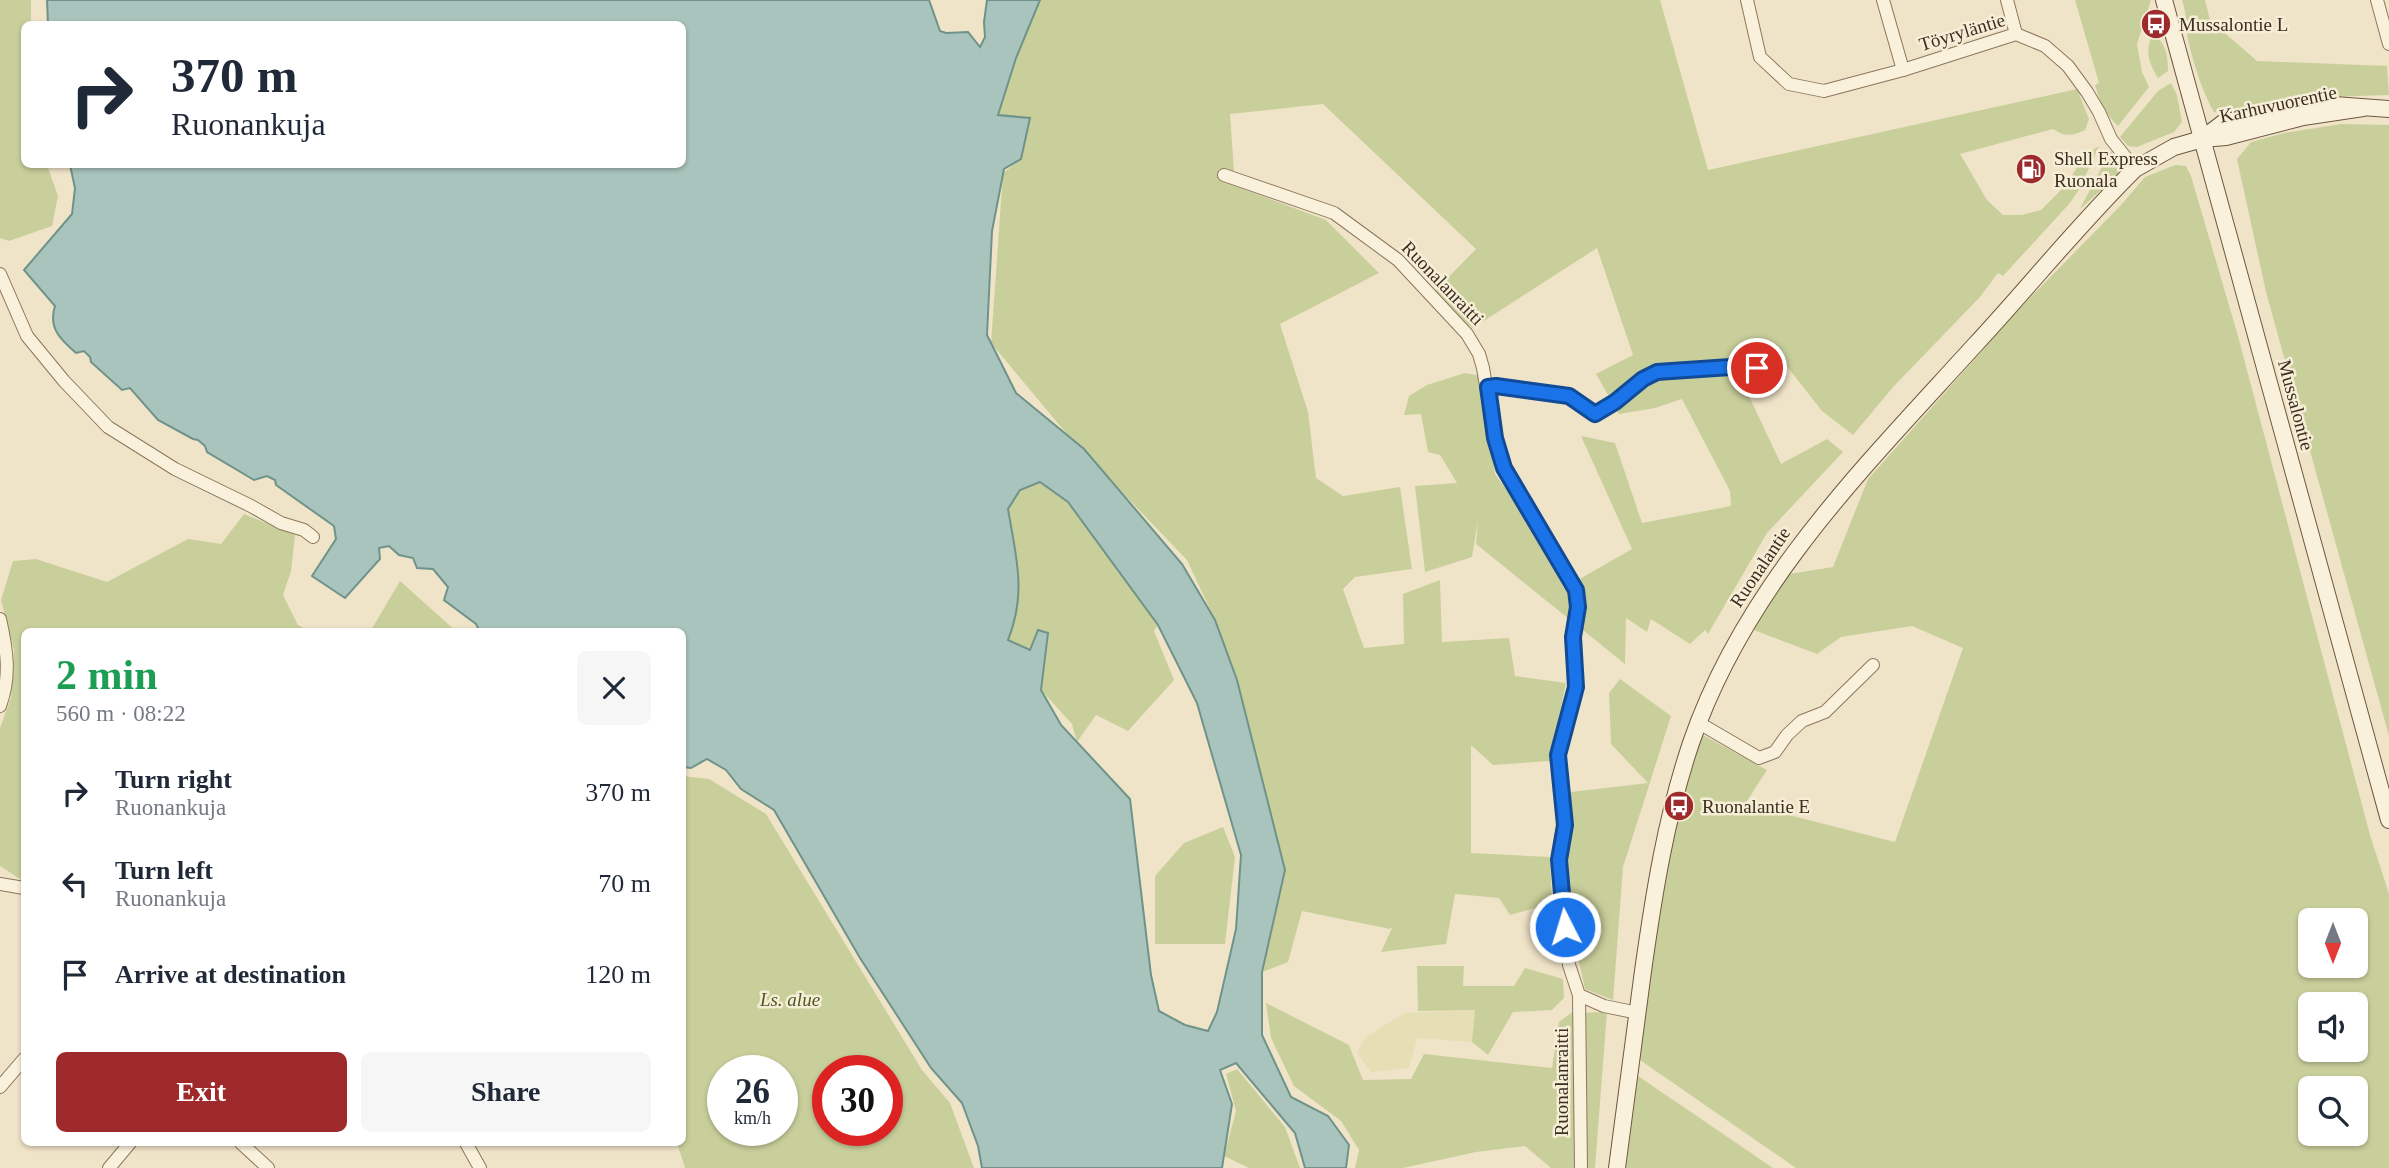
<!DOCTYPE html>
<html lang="en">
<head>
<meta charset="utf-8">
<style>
  body { margin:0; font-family:Georgia,serif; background:#f6f6f7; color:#1f2937; height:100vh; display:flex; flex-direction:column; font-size:26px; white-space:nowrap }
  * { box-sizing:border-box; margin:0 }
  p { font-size:23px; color:#747a83 }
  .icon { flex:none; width:38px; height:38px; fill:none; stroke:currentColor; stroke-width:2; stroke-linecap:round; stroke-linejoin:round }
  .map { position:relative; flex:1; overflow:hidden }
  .drawer { position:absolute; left:21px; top:628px; width:665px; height:518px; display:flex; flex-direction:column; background:#fff; border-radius:10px; box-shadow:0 2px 5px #0004 }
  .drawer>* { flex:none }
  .top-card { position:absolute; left:21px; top:21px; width:665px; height:147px; border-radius:10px; box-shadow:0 2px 5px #0004; background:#fff; color:#1f2937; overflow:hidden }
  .needle { width:46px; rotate:180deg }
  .tools { position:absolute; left:2298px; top:908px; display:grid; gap:14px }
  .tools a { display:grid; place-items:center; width:70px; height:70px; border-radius:10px; background:#fff; box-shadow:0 2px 5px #0004; font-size:35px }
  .speed { position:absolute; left:707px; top:1055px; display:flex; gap:14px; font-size:35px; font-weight:700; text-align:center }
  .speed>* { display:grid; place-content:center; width:91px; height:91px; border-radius:50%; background:#fff; box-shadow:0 2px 5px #0004; line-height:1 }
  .speed small { font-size:18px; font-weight:400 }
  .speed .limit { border:10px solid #d22; background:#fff; color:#111 }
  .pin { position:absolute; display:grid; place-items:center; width:60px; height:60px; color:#fff; margin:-30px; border:4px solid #fff; border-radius:50%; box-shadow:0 2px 7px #0007 }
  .me { position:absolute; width:77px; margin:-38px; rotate:355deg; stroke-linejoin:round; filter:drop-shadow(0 0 5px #0008) }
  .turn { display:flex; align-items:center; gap:24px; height:147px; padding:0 35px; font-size:32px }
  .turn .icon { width:91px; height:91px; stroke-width:2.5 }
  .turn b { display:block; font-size:49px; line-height:60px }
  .round { display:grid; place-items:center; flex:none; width:74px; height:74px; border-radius:10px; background:#f6f6f7 }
  .head { display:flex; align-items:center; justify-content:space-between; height:119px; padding:0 35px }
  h1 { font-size:42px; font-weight:600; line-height:52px; color:#1e9e55 }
  .primary-button { display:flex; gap:14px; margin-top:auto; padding:14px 35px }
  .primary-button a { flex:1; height:80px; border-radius:10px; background:#9e2a2b; color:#fff; font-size:28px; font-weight:600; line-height:80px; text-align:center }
  .primary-button a+a { background:#f6f6f7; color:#1f2937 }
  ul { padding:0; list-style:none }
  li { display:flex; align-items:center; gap:21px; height:91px; padding:0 35px }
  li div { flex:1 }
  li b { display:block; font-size:26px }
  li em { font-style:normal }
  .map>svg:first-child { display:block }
  .farmland { fill:#e6deb5 }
  .green { fill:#c9cf9b; fill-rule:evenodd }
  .water { fill:#a9c4bc; stroke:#6f938a; stroke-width:2; fill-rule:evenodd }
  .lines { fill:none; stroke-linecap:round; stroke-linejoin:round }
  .street-casing { stroke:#8d765c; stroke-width:14 }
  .secondary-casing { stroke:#6f573f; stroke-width:18 }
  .street { stroke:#faf1dc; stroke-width:12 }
  .secondary { stroke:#faf1dc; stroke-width:16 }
  .route-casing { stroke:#114b97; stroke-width:18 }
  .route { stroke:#1a73e8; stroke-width:12 }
  .labels { text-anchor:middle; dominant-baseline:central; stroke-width:5; stroke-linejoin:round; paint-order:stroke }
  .poi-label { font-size:19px; fill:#3d2e20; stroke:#f7eed8; text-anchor:start }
  .street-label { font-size:19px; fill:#3d2e20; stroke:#f7eed8 }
  .park-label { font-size:19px; font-style:italic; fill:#4d5a26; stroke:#f7eed8 }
</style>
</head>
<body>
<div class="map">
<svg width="2389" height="1168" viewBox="0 0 2389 1168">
  <rect width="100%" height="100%" fill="#f0e4c8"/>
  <path class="farmland" d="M 1475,1010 L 1472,1042 L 1417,1038 L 1409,1068 L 1371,1072 L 1357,1053 L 1365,1038 L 1404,1013 Z"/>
  <g class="green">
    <path d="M 0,0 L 31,0 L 31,24 L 24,24 L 24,164 L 47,165 L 58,196 L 52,226 L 9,241 L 0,238 Z"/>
    <path d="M 1040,0 L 1660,0 L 1708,170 L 2077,89 L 2089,119 L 2085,130 C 2072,136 2065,137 2053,129 L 1960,154 L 1987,200 L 2003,215 L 2022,215 L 2041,210 L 2065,186 L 2085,155 L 2099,146 L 2080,188 L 2070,203 L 2003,276 L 1998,273 L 1980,297 L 1894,386 L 1853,435 L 1822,411 L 1778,355 L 1739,375 L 1781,464 L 1827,439 L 1843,452 L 1767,533 L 1708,634 L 1705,630 L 1690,644 L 1651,619 L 1647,632 L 1626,618 L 1625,664 L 1476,544 L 1478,520 L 1472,557 L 1425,572 L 1415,486 L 1457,483 L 1440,455 L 1428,452 L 1421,414 L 1404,415 L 1409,396 L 1427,385 L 1465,373 L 1481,376 L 1495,474 L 1516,503 L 1564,588 L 1632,549 L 1581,436 L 1615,443 L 1642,523 L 1731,506 L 1730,491 L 1682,399 L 1655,408 L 1619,414 L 1596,374 L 1633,355 L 1597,248 L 1473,328 L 1430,296 L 1476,249 L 1323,104 L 1230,114 L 1235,186 L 1326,220 L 1379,273 L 1280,324 L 1308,412 L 1316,478 L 1343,496 L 1400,487 L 1412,569 L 1355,577 L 1343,589 L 1364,648 L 1404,644 L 1403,594 L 1440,580 L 1442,642 L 1509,638 L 1515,676 L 1566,683 L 1550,761 L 1493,765 L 1471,745 L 1471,853 L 1550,857 L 1552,903 L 1510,915 L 1499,898 L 1455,894 L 1446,944 L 1381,952 L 1393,926 L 1390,929 L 1302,911 L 1288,962 L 1262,972 L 1285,870 L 1215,620 L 1187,560 L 1071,439 L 991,343 L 1003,173 L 1021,159 L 1030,118 L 998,115 L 1016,58 Z"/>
    <path d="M 2075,0 L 2151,0 L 2137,44 L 2142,72 L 2149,87 L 2118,126 C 2105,114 2100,102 2095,85 L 2099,83 Z"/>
    <path d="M 2182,0 L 2205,0 L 2210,20 L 2257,61 L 2387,66 L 2389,95 L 2295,98 L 2232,115 L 2214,112 C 2203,94 2190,54 2187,33 C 2186,21 2186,12 2182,0 Z"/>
    <path d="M 2153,35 C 2166,41 2168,58 2168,71 L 2158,78 C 2149,64 2144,50 2153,35 Z"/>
    <path d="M 2171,83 L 2177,95 L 2182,122 L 2174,132 L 2137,147 L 2128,146 L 2120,137 L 2158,91 Z"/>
    <path d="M 2341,124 L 2389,125 L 2389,736 L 2266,292 L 2237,159 L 2251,142 L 2284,133 Z"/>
    <path d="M 2110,151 L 2117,158 L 2118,175 L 2080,209 Z"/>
    <path d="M 2175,165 L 2186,166 L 2191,176 L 2238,336 L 2370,835 L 2389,894 L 2389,1168 L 1796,1168 L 1640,1060 C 1650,949 1667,840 1701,734 L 1767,770 L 1745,804 L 1895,842 L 1963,648 L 1912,626 L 1841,637 L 1817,654 L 1751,629 L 1789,574 L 1833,567 L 1868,479 L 2023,305 L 2122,204 L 2145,177 ZM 2310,920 L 2356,920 L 2356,966 L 2310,966 ZM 2310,1004 L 2356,1004 L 2356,1050 L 2310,1050 ZM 2310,1088 L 2356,1088 L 2356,1134 L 2310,1134 Z"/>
    <path d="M 1040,482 L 1068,502 L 1158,625 L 1154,631 L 1174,680 L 1128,731 L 1096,715 L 1077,742 L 1072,724 L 1041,690 L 1047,633 L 1030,650 L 1008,640 C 1027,596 1016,555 1008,509 L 1020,490 Z"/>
    <path d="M 244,514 L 295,535 L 291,571 L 283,595 L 298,625 L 311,632 L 24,632 L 23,881 L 0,866 L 0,728 L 11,698 L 14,650 L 1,600 L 13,561 L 36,559 L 107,582 L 188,539 L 221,544 Z"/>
    <path d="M 400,581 L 457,632 L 370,632 Z"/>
    <path d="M 1620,679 L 1671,716 L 1623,867 L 1613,1000 L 1585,989 L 1571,924 L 1568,860 L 1571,792 L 1648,783 L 1611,744 L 1609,693 Z"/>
    <path d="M 683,776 L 709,779 L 766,814 L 922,1070 L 950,1103 L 974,1168 L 685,1168 L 677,1143 L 682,1143 ZM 723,1071 L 782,1071 L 782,1130 L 723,1130 ZM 828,1071 L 887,1071 L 887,1130 L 828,1130 Z"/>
    <path d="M 1223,827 L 1235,857 L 1225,944 L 1155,944 L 1155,876 L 1184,843 Z"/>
    <path d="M 1417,966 L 1464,966 L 1463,986 L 1514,986 L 1525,968 L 1563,979 L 1564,998 L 1552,1010 L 1513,1012 L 1488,1055 L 1472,1042 L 1475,1010 L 1418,1011 Z"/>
    <path d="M 1266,1003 L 1349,1045 L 1363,1080 L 1411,1079 L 1424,1054 L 1552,1068 L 1559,1022 L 1571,1013 L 1607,1012 L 1595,1168 L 1551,1168 L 1525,1146 L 1476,1152 L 1403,1168 L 1355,1168 L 1359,1150 L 1341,1121 L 1294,1086 L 1271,1038 Z"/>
    <path d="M 1237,1069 L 1285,1127 L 1300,1168 L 1249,1168 L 1224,1156 L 1236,1111 L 1226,1074 Z"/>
    <path d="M 1638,1076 L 1773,1168 L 1626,1168 Z"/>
  </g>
  <path class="water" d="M 47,0 L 929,0 L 940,31 L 946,33 L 968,32 L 980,47 L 985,37 L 984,22 L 987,0 L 1040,0 L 1016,58 L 998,115 L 1030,118 L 1021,159 L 1004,169 L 992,231 L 987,335 L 1016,393 L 1084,449 L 1182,564 L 1215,620 L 1237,680 L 1285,870 L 1262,972 L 1262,1035 L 1291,1097 L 1328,1116 L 1349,1145 L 1346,1168 L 1305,1168 L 1295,1133 L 1236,1063 L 1220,1070 L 1232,1104 L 1222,1168 L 982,1168 L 978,1146 L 962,1103 L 931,1068 L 860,958 L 774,810 L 741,789 L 726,770 L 707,759 L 691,768 L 683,767 L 682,632 L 480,632 L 476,624 L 444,600 L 448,587 L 433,569 L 417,568 L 413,558 L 399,555 L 389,546 L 379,548 L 380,559 L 345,598 L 312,576 L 336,539 L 334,526 L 276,485 L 275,480 L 267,476 L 254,480 L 207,452 L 205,446 L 198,440 L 193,439 L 158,420 L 130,388 L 122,390 L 91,362 L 90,357 L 84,351 L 76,353 C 60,339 48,328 55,306 L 24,270 L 72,214 L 75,188 L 70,165 L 682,164 L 682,24 L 48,24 ZM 1040,482 L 1068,502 L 1158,625 L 1197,703 L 1241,855 L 1236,929 L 1217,1012 L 1208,1031 L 1185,1025 L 1159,1011 L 1151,975 L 1130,799 L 1061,725 L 1041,690 L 1048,633 L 1038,630 L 1030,650 L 1008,640 C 1027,593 1016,557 1008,509 L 1020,490 Z"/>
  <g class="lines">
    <g class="street-casing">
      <g id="street">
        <path d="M 1747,0 L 1760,57 L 1789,84 L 1824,91 L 1903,70 L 2016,34 L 2045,46 L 2068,66 L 2087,92 L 2099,112 L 2111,139 L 2135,169"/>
        <path d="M 1883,0 L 1903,70"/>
        <path d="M 2007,0 L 2016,34"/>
        <path d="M 2377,0 L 2389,44"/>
        <path d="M 1224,175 L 1334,213 L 1398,260 L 1467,334 L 1479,354 L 1483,368 L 1495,438 L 1504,468 L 1576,590 L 1579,607 L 1573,637 L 1576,687 L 1558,755 L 1565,825 L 1559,861 L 1563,908 L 1569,965 L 1579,995 L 1604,1006 L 1638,1013"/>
        <path d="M 0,274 L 27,336 L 64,381 L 108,427 L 175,469 L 251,506 L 281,523 L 304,530 L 313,537"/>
        <path d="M 1488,387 L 1496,386 L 1569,396 L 1595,414 L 1615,402 L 1643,379 L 1657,372 L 1745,366 L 1757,368 L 1772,385"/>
        <path d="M 0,619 C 7,650 11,676 0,706"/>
        <path d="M 1699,723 L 1759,758 L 1775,752 L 1787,735 L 1802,721 L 1825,712 L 1873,665"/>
        <path d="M 0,884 L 24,888"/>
        <path d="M 1579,995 L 1581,1168"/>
        <path d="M 0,1087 L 24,1059"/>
        <path d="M 241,1143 L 268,1168"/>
        <path d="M 466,1143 L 480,1168"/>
        <path d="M 109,1168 L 130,1143"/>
      </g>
    </g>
    <g class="secondary-casing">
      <g id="secondary">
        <path d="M 2164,0 L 2389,820"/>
        <path d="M 2202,139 L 2223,123 L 2307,103 L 2389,109"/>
        <path d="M 1617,1168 C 1626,1102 1634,1037 1643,971 C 1654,893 1666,817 1691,743 C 1745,585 1864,467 1974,346 C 2028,288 2078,225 2135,169 L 2174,147 L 2202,139 L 2226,137 L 2303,117 L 2363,108"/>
      </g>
    </g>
    <use href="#street" class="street"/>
    <use href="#secondary" class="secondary"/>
  </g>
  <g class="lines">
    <g class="route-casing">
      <path id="route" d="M 1565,927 L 1559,860 L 1565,825 L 1558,755 L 1576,687 L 1573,637 L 1578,607 L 1576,590 L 1504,468 L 1495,438 L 1488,387 L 1496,386 L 1569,396 L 1595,414 L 1615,402 L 1643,379 L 1657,372 L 1745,366 L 1757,368"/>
    </g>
    <use href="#route" class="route"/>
  </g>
  <defs>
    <g id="bus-disc" transform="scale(1.575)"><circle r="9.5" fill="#9e2a2b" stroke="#f7eed8"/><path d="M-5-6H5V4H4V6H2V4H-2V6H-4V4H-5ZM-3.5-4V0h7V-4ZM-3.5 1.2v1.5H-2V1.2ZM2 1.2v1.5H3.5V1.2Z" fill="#fff"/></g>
    <g id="fuel-disc" transform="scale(1.575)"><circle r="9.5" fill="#9e2a2b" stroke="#f7eed8"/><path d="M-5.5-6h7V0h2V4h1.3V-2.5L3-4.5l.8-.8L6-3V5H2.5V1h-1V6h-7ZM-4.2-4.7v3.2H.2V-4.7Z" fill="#fff"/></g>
  </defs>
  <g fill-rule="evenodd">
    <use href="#bus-disc" x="2156" y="24"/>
    <use href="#fuel-disc" x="2031" y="169"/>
    <use href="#bus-disc" x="1679" y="806"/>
  </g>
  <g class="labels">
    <g class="poi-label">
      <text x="2179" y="24">Mussalontie L</text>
      <text x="2054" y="158">Shell Express<tspan x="2054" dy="22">Ruonala</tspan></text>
      <text x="1702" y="806">Ruonalantie E</text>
    </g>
    <g class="street-label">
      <text transform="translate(1962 32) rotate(-17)">Töyryläntie</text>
      <text transform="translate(2278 104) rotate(-12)">Karhuvuorentie</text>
      <text transform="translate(1443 283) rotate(46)">Ruonalanraitti</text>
      <text transform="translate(2296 405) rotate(75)">Mussalontie</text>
      <text transform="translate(1760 567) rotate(-56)">Ruonalantie</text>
      <text transform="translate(1561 1082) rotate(-90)">Ruonalanraitti</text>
    </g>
    <g class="park-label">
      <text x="790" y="999">Ls. alue</text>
    </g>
  </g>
</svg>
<div class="tools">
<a><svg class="needle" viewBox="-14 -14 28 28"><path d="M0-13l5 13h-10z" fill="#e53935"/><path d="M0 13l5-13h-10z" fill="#747a83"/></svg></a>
<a><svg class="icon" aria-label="sound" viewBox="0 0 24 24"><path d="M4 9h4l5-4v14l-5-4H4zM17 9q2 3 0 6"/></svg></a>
<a><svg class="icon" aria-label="search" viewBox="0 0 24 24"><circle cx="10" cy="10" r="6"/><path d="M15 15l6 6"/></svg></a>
</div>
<div class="speed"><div>26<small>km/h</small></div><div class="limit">30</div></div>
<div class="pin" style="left:1757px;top:368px;background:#d93025"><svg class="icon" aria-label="arrive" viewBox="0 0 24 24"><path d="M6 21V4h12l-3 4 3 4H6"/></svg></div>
<svg class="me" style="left:1565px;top:927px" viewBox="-20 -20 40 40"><circle r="17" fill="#1a73e8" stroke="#fff" stroke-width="3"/><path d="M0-11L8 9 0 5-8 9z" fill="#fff"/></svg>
<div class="top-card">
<div class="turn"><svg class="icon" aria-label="right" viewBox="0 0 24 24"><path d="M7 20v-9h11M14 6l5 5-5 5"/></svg><div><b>370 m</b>Ruonankuja</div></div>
</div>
<section class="drawer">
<div class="head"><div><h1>2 min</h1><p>560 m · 08:22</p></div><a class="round"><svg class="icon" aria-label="close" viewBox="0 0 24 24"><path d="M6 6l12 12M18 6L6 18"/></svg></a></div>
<ul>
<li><svg class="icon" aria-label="right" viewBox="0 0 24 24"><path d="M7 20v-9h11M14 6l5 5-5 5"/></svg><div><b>Turn right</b><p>Ruonankuja</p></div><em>370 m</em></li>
<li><svg class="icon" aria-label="left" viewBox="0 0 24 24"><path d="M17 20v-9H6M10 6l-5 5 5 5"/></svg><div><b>Turn left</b><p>Ruonankuja</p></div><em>70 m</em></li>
<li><svg class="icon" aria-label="arrive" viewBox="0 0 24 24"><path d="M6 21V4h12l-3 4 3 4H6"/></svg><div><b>Arrive at destination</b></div><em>120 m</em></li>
</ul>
<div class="primary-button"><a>Exit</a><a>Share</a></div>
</section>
</div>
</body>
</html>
